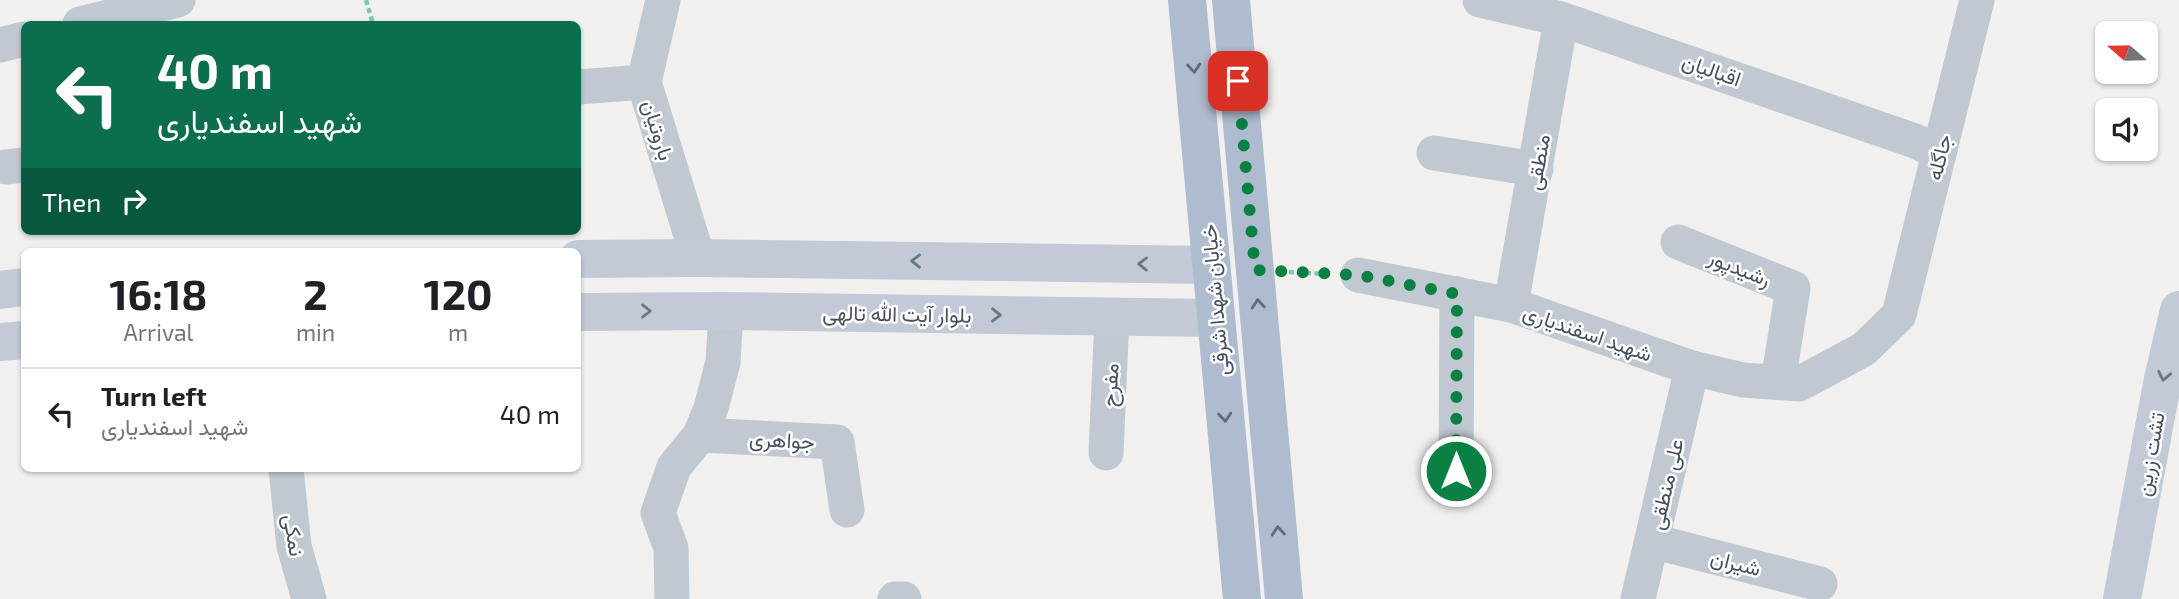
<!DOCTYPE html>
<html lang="en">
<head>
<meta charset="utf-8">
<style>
  body { margin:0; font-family:"Exo 2",Vazirmatn,sans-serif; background:#f6f6f6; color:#202124; height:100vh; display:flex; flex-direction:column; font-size:26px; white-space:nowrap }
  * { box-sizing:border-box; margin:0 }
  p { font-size:23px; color:#757577 }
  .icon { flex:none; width:38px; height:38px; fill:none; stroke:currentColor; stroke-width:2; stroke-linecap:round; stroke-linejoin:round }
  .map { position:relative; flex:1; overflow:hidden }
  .sheet { position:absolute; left:21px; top:248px; width:560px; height:224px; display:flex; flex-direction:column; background:#fff; border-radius:10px; box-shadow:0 2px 5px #0004 }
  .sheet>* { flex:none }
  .top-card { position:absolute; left:21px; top:21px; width:560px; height:214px; border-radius:10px; box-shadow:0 2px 5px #0004; background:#0b6e4f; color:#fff; overflow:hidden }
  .needle { width:46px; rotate:290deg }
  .controls { position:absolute; left:2095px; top:21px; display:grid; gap:14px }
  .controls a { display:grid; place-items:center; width:63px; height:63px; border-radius:10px; background:#fff; box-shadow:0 2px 5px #0004; font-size:35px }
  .pin { position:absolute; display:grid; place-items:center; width:60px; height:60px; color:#fff; margin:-30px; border-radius:14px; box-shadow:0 4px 10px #0006 }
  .me { position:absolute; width:77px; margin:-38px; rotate:0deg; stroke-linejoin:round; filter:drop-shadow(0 0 5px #0008) }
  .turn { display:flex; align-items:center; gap:24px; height:147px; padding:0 21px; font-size:32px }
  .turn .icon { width:91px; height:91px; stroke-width:2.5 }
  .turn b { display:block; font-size:49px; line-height:60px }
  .then { display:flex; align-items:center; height:66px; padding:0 21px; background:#0003; gap:14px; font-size:26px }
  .eta { display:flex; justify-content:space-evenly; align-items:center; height:119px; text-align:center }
  .eta b { font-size:42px; font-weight:700; line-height:49px }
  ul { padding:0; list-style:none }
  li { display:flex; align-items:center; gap:21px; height:91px; padding:0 21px; border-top:2px solid #e0e0e0 }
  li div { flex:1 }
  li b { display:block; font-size:26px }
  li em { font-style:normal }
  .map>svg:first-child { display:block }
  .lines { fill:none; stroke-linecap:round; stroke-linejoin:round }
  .path { stroke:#76cdac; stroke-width:4.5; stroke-dasharray:5 3.5; stroke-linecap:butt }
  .street { stroke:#c0c8d1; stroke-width:35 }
  .secondary { stroke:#c2cad8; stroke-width:38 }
  .primary { stroke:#afbbce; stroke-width:38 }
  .oneway { stroke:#616b79 }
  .oneway2 { stroke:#6c7582 }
  .route { stroke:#0b8043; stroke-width:12; stroke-dasharray:0 21.6 }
  .labels { text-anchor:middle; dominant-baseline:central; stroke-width:5; stroke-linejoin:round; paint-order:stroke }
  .street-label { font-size:21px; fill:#47505d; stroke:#fff }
</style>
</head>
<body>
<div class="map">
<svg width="2179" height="599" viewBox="0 0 2179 599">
  <rect width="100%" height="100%" fill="#f2f0ef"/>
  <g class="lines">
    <g class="path">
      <path d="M 366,0 L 373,24"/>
      <path d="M 1289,272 L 1326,274"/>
    </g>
    <g class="street">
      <path d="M 663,0 L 644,82 L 698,258"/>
      <path d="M 1480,0 L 1561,19 L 1915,141 L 1939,152"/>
      <path d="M 80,24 L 178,0"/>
      <path d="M 0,45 L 24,39"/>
      <path d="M 578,87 L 644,82"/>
      <path d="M 1434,153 L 1536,169"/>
      <path d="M 6,167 L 24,165"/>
      <path d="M 1678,242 L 1793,288 L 1778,382"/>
      <path d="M 1358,275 L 1511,305 L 1692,368 L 1743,380 L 1799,384 L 1864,349 L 1899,315 L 1977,0"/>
      <path d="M 1511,305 L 1561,19"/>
      <path d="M 700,435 L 837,442 L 847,510"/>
      <path d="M 1106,453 L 1112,317"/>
      <path d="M 286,469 L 294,546 L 309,599"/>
      <path d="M 1456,471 L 1457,294"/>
      <path d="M 1652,541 L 1820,584"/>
      <path d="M 672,599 L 671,548 L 658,513 L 674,467 L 700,435 L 711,408 L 723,362 L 726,311"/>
      <path d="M 895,599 L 904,599"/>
      <path d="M 1638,599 L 1692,368"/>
    </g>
    <g class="secondary">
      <path d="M 578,259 L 698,258 L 1211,265"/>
      <path d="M 0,290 L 24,287"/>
      <path d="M 578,312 L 726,311 L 1216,318"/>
      <path d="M 0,342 L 24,340"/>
      <path d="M 2122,599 L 2163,379 L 2179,310"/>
    </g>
    <g class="primary">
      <path d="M 1187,0 L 1242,599"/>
      <path d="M 1231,0 L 1284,599"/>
    </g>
  </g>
  <defs><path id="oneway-chevron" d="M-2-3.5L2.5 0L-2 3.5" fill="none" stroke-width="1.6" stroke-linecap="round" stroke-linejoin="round" transform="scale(1.75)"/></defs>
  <g class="oneway">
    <use href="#oneway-chevron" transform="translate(1194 68) rotate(85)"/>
    <use href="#oneway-chevron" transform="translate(1258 304) rotate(-95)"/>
    <use href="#oneway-chevron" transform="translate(1225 417) rotate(85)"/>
    <use href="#oneway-chevron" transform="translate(1278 531) rotate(-95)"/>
  </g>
  <g class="oneway2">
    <use href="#oneway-chevron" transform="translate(916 261) rotate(-179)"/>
    <use href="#oneway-chevron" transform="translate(1143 264) rotate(-179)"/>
    <use href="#oneway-chevron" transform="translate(646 311)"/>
    <use href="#oneway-chevron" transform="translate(996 315) rotate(1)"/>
    <use href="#oneway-chevron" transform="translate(2164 376) rotate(102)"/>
  </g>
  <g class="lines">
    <path class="route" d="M 1238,81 L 1255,270 L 1358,275 L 1457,294 L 1456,471"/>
  </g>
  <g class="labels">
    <g class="street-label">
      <text transform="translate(1712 69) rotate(19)">اقبالیان</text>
      <text transform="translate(659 130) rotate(73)">باروتیان</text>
      <text transform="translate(1938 157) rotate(-76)">جاگله</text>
      <text transform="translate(1537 162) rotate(-80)">منطقی</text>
      <text transform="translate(1740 267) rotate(22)">رشیدپور</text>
      <text transform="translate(1214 300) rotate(-95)">خیابان شهدا شرقی</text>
      <text transform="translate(897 313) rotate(1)">بلوار آیت الله تالهی</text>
      <text transform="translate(1588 332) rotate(19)">شهید اسفندیاری</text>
      <text transform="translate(1109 385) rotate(-87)">مفرح</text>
      <text transform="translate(782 439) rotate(3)">جواهری</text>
      <text transform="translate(2149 454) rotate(-80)">تشت زرین</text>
      <text transform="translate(1665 484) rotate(-77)">علی منطقی</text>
      <text transform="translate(295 535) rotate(81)">نمکی</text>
      <text transform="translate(1736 562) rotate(14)">شیران</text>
    </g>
  </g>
</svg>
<div class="controls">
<a><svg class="needle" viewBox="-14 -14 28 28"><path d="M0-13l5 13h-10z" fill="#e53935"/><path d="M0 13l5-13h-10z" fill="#757577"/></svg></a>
<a><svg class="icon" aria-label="sound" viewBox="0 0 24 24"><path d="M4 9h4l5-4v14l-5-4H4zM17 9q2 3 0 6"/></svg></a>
</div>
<div class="pin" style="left:1238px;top:81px;background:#d93025"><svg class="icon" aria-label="arrive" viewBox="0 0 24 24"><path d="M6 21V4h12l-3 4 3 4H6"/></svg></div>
<svg class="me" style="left:1456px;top:471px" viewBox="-20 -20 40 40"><circle r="17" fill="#0b8043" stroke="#fff" stroke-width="3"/><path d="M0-11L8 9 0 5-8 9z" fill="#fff"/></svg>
<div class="top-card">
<div class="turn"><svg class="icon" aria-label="left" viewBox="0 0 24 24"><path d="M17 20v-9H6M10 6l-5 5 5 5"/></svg><div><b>40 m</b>شهید اسفندیاری</div></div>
<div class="then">Then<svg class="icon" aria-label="right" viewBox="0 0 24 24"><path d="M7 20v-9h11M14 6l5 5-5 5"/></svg></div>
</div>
<section class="sheet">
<div class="eta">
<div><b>16:18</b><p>Arrival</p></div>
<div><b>2</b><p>min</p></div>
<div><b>120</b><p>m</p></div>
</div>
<ul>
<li><svg class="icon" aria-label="left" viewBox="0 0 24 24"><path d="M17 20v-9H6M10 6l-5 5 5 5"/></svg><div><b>Turn left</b><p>شهید اسفندیاری</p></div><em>40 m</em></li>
</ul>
</section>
</div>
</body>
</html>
